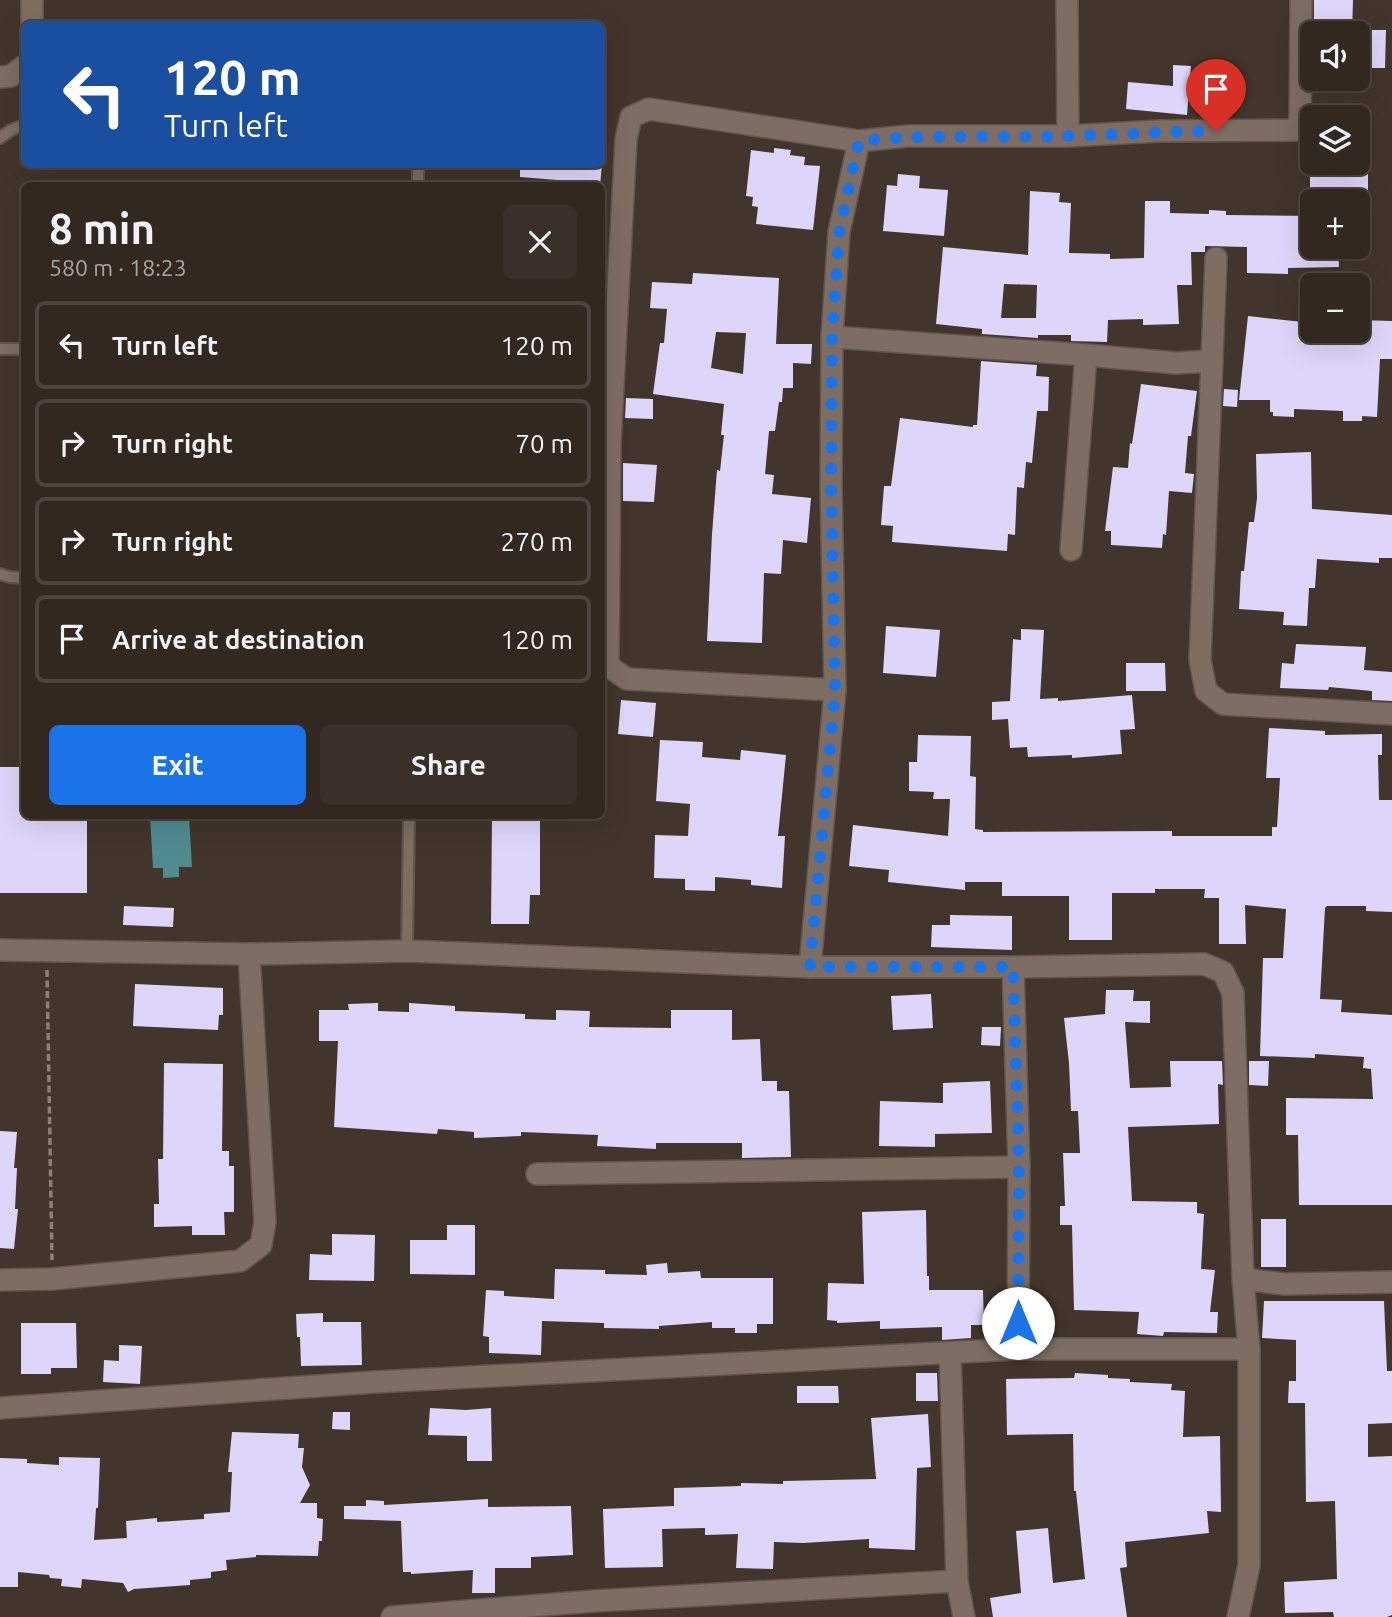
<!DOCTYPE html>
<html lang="en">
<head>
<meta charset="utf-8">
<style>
  body { margin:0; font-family:Ubuntu,sans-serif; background:#3a3029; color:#f1f3f6; height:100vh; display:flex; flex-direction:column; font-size:26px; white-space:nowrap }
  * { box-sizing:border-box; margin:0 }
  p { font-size:23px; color:#a8a6a5 }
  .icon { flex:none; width:38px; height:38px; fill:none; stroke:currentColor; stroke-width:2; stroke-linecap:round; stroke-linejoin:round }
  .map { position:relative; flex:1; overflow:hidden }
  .details { position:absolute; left:21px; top:182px; width:584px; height:637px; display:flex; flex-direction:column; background:#322820; border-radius:10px; box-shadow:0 7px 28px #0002,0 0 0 2px #4d443e }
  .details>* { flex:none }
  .top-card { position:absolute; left:21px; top:21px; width:584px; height:147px; border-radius:10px; box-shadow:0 7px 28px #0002,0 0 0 2px #4d443e; background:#1a4fa0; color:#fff; overflow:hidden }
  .controls { position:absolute; left:1300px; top:21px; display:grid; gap:14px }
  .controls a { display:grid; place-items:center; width:70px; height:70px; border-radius:10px; background:#322820; box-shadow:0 7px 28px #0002,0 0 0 2px #4d443e; font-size:35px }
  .pin { position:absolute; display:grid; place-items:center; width:60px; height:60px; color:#fff; margin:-72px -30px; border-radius:50% 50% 50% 0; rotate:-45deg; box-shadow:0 0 7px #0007 }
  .pin .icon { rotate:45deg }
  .me { position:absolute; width:77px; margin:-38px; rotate:0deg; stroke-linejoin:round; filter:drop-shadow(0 0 5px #0008) }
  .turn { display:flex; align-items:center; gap:24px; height:147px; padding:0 28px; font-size:32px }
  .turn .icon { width:91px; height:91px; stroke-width:2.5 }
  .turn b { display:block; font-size:49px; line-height:60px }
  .round { display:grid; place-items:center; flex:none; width:74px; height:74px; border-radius:10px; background:#3a3029 }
  .overview { display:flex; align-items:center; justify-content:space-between; height:119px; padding:0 28px }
  h1 { font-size:42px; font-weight:600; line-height:52px }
  .primary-button { display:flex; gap:14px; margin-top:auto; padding:14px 28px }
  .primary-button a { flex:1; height:80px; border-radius:10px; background:#1a73e8; color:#fff; font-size:28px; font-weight:600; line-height:80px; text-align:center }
  .primary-button a+a { background:#3a3029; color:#f1f3f6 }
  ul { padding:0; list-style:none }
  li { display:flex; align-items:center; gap:21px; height:88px; margin:0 14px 10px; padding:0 14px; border:4px solid #4d443e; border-radius:10px }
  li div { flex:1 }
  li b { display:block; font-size:26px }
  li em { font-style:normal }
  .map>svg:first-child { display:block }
  .water { fill:#508b90 }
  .building { fill:#ddd6fa; fill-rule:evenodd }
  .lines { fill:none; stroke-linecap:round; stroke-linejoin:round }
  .lane-casing { stroke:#60544c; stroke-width:14 }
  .street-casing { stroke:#60544c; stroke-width:24 }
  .path { stroke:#8b8078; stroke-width:3.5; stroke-dasharray:7 3.5; stroke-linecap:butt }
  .lane { stroke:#7d6d63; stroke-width:10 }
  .street { stroke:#7d6d63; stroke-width:21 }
  .route { stroke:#1a73e8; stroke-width:12; stroke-dasharray:0 21.6 }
</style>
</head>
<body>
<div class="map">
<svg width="1392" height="1617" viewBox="0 0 1392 1617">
  <rect width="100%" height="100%" fill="#42352b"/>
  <path class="water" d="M 150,816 L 189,816 L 192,867 L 179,867 L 179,877 L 163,878 L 163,868 L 153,868 Z"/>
  <g class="building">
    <path d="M 1314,0 L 1353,0 L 1352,33 L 1314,33 Z"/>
    <path d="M 1358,30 L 1386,30 L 1385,68 L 1358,68 Z"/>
    <path d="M 1173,65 L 1191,66 L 1187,115 L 1126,109 L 1128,82 L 1173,86 Z"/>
    <path d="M 774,148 L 791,150 L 790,155 L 805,157 L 804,165 L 820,166 L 813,230 L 756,224 L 758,207 L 752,206 L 753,197 L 746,196 L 751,150 L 774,153 Z"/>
    <rect x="1310" y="163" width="58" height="38"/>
    <path d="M 520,164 L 602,164 L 600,186 L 556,186 L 557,180 L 520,177 Z"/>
    <path d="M 898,174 L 920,176 L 919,188 L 948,190 L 944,236 L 883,231 L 887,185 L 897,186 Z"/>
    <path d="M 1030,191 L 1060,193 L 1059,202 L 1071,203 L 1069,253 L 1110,254 L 1110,259 L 1144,258 L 1145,201 L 1170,201 L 1170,213 L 1209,214 L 1209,210 L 1226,211 L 1226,215 L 1312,216 L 1312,247 L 1338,247 L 1339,267 L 1288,268 L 1288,274 L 1247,273 L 1247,247 L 1205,246 L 1205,252 L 1191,252 L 1192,285 L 1177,285 L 1179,324 L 1143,325 L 1143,319 L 1108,320 L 1107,342 L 1071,341 L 1071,335 L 1038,335 L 1038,338 L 982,334 L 982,329 L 936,324 L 943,247 L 1028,255 ZM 1004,284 L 1037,285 L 1036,318 L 1001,318 Z"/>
    <path d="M 693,273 L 779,278 L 776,344 L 812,344 L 811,364 L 793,363 L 793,388 L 783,388 L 782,402 L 779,402 L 775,431 L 769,431 L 765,474 L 774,475 L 772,494 L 811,498 L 807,543 L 783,540 L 781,574 L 764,573 L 762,643 L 707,641 L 712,534 L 717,470 L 720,471 L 724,435 L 721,435 L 724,404 L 653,394 L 660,343 L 664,343 L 667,309 L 650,308 L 652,282 L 692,284 ZM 716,332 L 746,333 L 743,374 L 711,368 Z"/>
    <path d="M 1248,316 L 1312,323 L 1312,331 L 1358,331 L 1358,320 L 1392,321 L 1392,359 L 1380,359 L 1377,417 L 1362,416 L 1362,421 L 1343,421 L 1343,411 L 1294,409 L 1294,417 L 1273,416 L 1273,412 L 1270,412 L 1270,400 L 1239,400 Z"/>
    <path d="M 981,361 L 1037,365 L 1036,376 L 1049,377 L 1048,411 L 1037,411 L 1032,463 L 1026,462 L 1024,488 L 1017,487 L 1015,535 L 1008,534 L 1007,551 L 892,542 L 893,526 L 881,525 L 884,486 L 891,486 L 900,418 L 973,427 L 973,425 L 977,425 Z"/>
    <path d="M 1141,384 L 1197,391 L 1191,436 L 1188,436 L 1185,473 L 1194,474 L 1192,493 L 1169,491 L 1166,535 L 1163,534 L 1162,548 L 1111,545 L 1111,531 L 1105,531 L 1113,467 L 1128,468 L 1130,443 L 1132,444 Z"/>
    <path d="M 1224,389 L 1238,390 L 1237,407 L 1223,406 Z"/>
    <path d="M 626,398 L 653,399 L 653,419 L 625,418 Z"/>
    <path d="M 1311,452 L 1312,509 L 1392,515 L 1392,558 L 1379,558 L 1379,563 L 1317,559 L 1315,588 L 1309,588 L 1307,626 L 1283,625 L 1284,612 L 1239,609 L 1241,571 L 1244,571 L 1249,522 L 1254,522 L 1257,498 L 1256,454 Z"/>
    <path d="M 623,463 L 657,465 L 654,502 L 623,501 Z"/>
    <path d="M 886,626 L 940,630 L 936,677 L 883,673 Z"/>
    <path d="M 1021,629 L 1044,630 L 1040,699 L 1058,698 L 1058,701 L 1132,695 L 1135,729 L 1120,730 L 1122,754 L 1072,758 L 1072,755 L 1028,757 L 1027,747 L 1010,748 L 1008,719 L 992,720 L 992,702 L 1010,701 L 1013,639 L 1021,640 Z"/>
    <path d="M 1296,644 L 1366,647 L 1364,670 L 1392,672 L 1392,701 L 1372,700 L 1372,691 L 1329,687 L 1328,690 L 1280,688 L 1282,663 L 1294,664 Z"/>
    <path d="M 1126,663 L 1165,663 L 1166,691 L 1126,691 Z"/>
    <path d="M 621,700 L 656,703 L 653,737 L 618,734 Z"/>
    <path d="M 1269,728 L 1325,731 L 1325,735 L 1382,734 L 1382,755 L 1378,755 L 1379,800 L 1392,800 L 1392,912 L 1366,911 L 1366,906 L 1327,906 L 1325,908 L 1320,999 L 1342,1000 L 1341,1012 L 1392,1015 L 1392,1205 L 1299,1205 L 1298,1135 L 1286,1135 L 1286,1098 L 1373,1099 L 1371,1069 L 1363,1068 L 1364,1057 L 1315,1054 L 1315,1058 L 1260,1056 L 1263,958 L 1283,958 L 1286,909 L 1245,905 L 1246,944 L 1219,944 L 1219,898 L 1204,898 L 1205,889 L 1155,889 L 1155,893 L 1112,893 L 1112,940 L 1069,940 L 1069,896 L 1002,896 L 1002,882 L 965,882 L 965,890 L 888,882 L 889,870 L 849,866 L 853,825 L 948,836 L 950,799 L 933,799 L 934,792 L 909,791 L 909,762 L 917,762 L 918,735 L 971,736 L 970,776 L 976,777 L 975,829 L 983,830 L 983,832 L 1172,831 L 1172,836 L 1272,836 L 1272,827 L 1277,827 L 1280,778 L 1266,778 Z"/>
    <path d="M 660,740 L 703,742 L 702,757 L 740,760 L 741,750 L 786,755 L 778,836 L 785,836 L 782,888 L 751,885 L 751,880 L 715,877 L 715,891 L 685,890 L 685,879 L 654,878 L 655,835 L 688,836 L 690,804 L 656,801 Z"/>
    <path d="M 0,767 L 24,767 L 24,816 L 87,816 L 87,893 L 0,893 Z"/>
    <path d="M 492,816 L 540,816 L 540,895 L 530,895 L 529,924 L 491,924 Z"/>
    <path d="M 124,906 L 174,908 L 173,927 L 123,925 Z"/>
    <path d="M 950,915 L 1012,916 L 1012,950 L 931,947 L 932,925 L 950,925 Z"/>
    <path d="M 135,984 L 223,988 L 223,1015 L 219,1015 L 218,1030 L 133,1026 Z"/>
    <path d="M 1106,990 L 1134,990 L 1133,1001 L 1150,1001 L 1150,1023 L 1125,1022 L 1130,1088 L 1171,1087 L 1170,1061 L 1222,1061 L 1223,1085 L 1218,1084 L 1219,1124 L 1128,1127 L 1132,1201 L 1197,1202 L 1197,1213 L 1204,1214 L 1201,1269 L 1215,1270 L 1210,1312 L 1218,1312 L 1217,1333 L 1164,1332 L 1163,1336 L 1137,1334 L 1139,1312 L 1074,1310 L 1072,1225 L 1060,1225 L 1060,1206 L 1065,1206 L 1063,1153 L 1080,1153 L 1078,1111 L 1071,1111 L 1069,1063 L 1064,1018 L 1105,1014 Z"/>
    <path d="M 931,994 L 933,1028 L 893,1030 L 891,996 Z"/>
    <path d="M 378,1003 L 378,1011 L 409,1012 L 409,1003 L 455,1006 L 455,1011 L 525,1014 L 525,1019 L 556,1020 L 556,1010 L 590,1011 L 589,1027 L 671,1028 L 671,1010 L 732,1010 L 732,1040 L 760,1039 L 762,1081 L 777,1081 L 777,1091 L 789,1091 L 791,1157 L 742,1158 L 742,1143 L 656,1143 L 656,1149 L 597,1146 L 598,1135 L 521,1132 L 521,1136 L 474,1138 L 474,1132 L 438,1129 L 437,1134 L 334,1127 L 338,1041 L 319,1041 L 319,1010 L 349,1010 L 348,1004 Z"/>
    <path d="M 982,1027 L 1001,1027 L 1000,1046 L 981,1045 Z"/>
    <path d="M 1249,1061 L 1269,1061 L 1268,1086 L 1249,1085 Z"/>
    <path d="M 164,1063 L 223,1064 L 222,1151 L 229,1151 L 229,1166 L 234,1166 L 234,1212 L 224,1212 L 225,1235 L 192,1235 L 192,1226 L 154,1227 L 154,1204 L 159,1204 L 158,1159 L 163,1159 Z"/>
    <path d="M 990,1081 L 992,1133 L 935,1134 L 935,1147 L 879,1146 L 880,1101 L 943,1103 L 943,1083 Z"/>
    <path d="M 0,1131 L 17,1132 L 14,1168 L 17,1168 L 15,1209 L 18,1209 L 14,1249 L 0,1248 Z"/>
    <path d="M 926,1210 L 927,1276 L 929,1276 L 929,1290 L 983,1290 L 984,1325 L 971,1325 L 971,1338 L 942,1340 L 942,1327 L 880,1329 L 880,1321 L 837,1323 L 837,1321 L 827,1320 L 828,1283 L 864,1284 L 862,1212 Z"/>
    <rect x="1261" y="1219" width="25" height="48"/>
    <path d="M 447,1225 L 475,1225 L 475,1275 L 410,1274 L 410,1240 L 447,1240 Z"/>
    <path d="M 332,1234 L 375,1235 L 374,1281 L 309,1280 L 310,1254 L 332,1255 Z"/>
    <path d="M 667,1263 L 668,1273 L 700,1271 L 701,1278 L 773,1278 L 773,1324 L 757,1324 L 757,1333 L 735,1333 L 735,1328 L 712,1328 L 712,1322 L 659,1326 L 659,1329 L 604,1328 L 604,1323 L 542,1321 L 541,1355 L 489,1353 L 489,1337 L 483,1336 L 486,1290 L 504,1291 L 504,1296 L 554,1299 L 555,1269 L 605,1270 L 605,1274 L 647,1275 L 646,1265 Z"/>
    <path d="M 1264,1301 L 1384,1301 L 1387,1371 L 1392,1371 L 1392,1423 L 1368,1424 L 1368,1457 L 1392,1456 L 1392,1615 L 1387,1617 L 1334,1617 L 1333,1612 L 1285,1613 L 1284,1582 L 1337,1579 L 1335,1501 L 1306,1502 L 1305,1403 L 1288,1403 L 1289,1381 L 1296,1381 L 1296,1340 L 1262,1338 Z"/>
    <path d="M 323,1313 L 323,1322 L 361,1322 L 362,1365 L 301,1366 L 300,1337 L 297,1337 L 296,1314 Z"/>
    <path d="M 21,1323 L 76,1323 L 77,1368 L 51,1368 L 51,1374 L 21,1374 Z"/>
    <path d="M 119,1345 L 142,1346 L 140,1384 L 103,1382 L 104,1360 L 119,1361 Z"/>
    <path d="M 916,1373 L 937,1373 L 938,1401 L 916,1401 Z"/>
    <path d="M 1075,1373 L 1108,1375 L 1108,1378 L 1130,1379 L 1130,1382 L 1172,1384 L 1171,1390 L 1185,1391 L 1183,1437 L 1220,1436 L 1221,1512 L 1207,1511 L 1209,1533 L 1125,1542 L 1127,1567 L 1120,1568 L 1127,1617 L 993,1617 L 990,1598 L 1021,1593 L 1016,1531 L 1048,1528 L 1053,1583 L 1085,1579 L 1076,1491 L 1074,1491 L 1073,1434 L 1007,1435 L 1006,1379 L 1074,1378 Z"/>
    <path d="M 797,1386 L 838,1386 L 839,1403 L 797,1403 Z"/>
    <path d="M 430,1408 L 466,1410 L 491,1408 L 492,1461 L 467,1461 L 467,1436 L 428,1435 Z"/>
    <path d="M 333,1412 L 350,1412 L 350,1430 L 332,1429 Z"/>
    <path d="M 928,1414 L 931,1467 L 917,1468 L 915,1550 L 869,1548 L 869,1539 L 803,1543 L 774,1542 L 773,1569 L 736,1568 L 738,1534 L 705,1535 L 705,1528 L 662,1529 L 663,1567 L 605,1568 L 603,1509 L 674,1506 L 674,1488 L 741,1486 L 741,1483 L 783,1484 L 783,1481 L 876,1479 L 871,1418 Z"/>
    <path d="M 232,1432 L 299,1434 L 298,1448 L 304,1448 L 302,1467 L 310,1485 L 300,1503 L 317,1503 L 317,1518 L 323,1519 L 322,1541 L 319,1541 L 318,1556 L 256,1555 L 256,1557 L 226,1560 L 227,1570 L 211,1572 L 211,1578 L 190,1580 L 190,1585 L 134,1589 L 128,1592 L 123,1583 L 82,1579 L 81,1588 L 61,1586 L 62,1579 L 50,1578 L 49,1575 L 18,1572 L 18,1587 L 0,1587 L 0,1458 L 27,1459 L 27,1463 L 59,1465 L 59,1457 L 100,1458 L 98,1508 L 96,1508 L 94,1540 L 127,1538 L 126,1521 L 157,1518 L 157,1522 L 204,1519 L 204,1514 L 230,1512 L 232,1472 L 228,1472 Z"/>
    <path d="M 488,1499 L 488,1507 L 571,1506 L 573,1555 L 531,1557 L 531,1568 L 495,1568 L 495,1593 L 472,1593 L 473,1570 L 411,1574 L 411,1572 L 403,1572 L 401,1521 L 344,1519 L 344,1506 L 366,1506 L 366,1500 L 384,1501 L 384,1505 Z"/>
  </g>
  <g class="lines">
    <g class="lane-casing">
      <g id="lane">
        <path d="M 0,138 L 11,130 L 24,125"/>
        <path d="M 418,186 L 418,164"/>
        <path d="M 0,349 L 24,349"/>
        <path d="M 0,574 L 10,577 L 24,578"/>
        <path d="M 407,951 L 409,816"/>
      </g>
    </g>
    <g class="street-casing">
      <g id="street">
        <path d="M 1067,0 L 1068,136"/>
        <path d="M 32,24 L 32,0"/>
        <path d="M 0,77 L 11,76 L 24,66"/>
        <path d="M 1216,258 L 1200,660 L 1206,691 L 1223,704 L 1392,714"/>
        <path d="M 832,337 L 1086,355 L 1176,363 L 1212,361"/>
        <path d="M 1071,550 L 1086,355"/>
        <path d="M 835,690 L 627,679 L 608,666 L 610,443 L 626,139 L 631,117 L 649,109 L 859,141 L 908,136 L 1068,136 L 1160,131 L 1300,130 L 1301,0"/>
        <path d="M 0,950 L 249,954 L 407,951 L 810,967 L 1013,967 L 1204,964 L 1223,972 L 1233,993 L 1243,1279 L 1249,1349 L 1249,1565 L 1238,1617"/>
        <path d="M 810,967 L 835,690 L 831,486 L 832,337 L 839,232 L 859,141"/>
        <path d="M 1013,967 L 1019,1167 L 1018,1349"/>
        <path d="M 537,1174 L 1019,1167"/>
        <path d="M 1243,1279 L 1284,1284 L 1392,1282"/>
        <path d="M 0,1280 L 52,1279 L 240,1261 L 261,1245 L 265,1222 L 249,954"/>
        <path d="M 950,1353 L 957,1581 L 964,1617"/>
        <path d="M 0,1408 L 375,1382 L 1018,1349 L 1249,1349"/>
        <path d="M 392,1617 L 594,1601 L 957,1581"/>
      </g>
    </g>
    <path class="path" d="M 47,970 L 52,1260"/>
    <use href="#lane" class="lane"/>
    <use href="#street" class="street"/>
  </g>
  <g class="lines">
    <path class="route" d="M 1018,1323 L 1019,1167 L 1013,967 L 810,967 L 835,690 L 831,486 L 832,337 L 839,232 L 859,141 C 928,134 997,138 1067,136 C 1116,135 1166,131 1216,131"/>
  </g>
</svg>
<div class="controls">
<a><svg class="icon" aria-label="sound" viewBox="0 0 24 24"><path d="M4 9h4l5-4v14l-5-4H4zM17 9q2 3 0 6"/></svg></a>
<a><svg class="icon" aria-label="layers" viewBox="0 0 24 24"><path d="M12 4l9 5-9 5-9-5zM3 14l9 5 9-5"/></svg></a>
<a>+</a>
<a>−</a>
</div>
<div class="pin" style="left:1216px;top:131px;background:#d93025"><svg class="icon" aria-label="arrive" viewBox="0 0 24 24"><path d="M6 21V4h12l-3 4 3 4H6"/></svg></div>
<svg class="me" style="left:1018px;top:1323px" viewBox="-20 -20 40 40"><circle r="19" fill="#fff"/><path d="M0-13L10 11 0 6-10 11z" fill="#1a73e8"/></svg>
<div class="top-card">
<div class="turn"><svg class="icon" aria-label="left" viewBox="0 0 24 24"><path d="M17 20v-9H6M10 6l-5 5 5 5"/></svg><div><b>120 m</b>Turn left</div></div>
</div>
<section class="details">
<div class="overview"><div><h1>8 min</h1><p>580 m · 18:23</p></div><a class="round"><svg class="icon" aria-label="close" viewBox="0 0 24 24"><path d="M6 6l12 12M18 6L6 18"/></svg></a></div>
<ul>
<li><svg class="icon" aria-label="left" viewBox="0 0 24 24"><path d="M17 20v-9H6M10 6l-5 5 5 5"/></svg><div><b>Turn left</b></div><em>120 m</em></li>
<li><svg class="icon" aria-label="right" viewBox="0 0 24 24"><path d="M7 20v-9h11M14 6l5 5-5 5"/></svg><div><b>Turn right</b></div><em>70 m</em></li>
<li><svg class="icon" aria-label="right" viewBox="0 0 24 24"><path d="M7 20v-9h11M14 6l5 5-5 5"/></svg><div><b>Turn right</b></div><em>270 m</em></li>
<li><svg class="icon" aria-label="arrive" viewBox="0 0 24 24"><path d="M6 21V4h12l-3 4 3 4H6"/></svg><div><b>Arrive at destination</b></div><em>120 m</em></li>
</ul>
<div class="primary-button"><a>Exit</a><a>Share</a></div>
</section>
</div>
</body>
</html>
